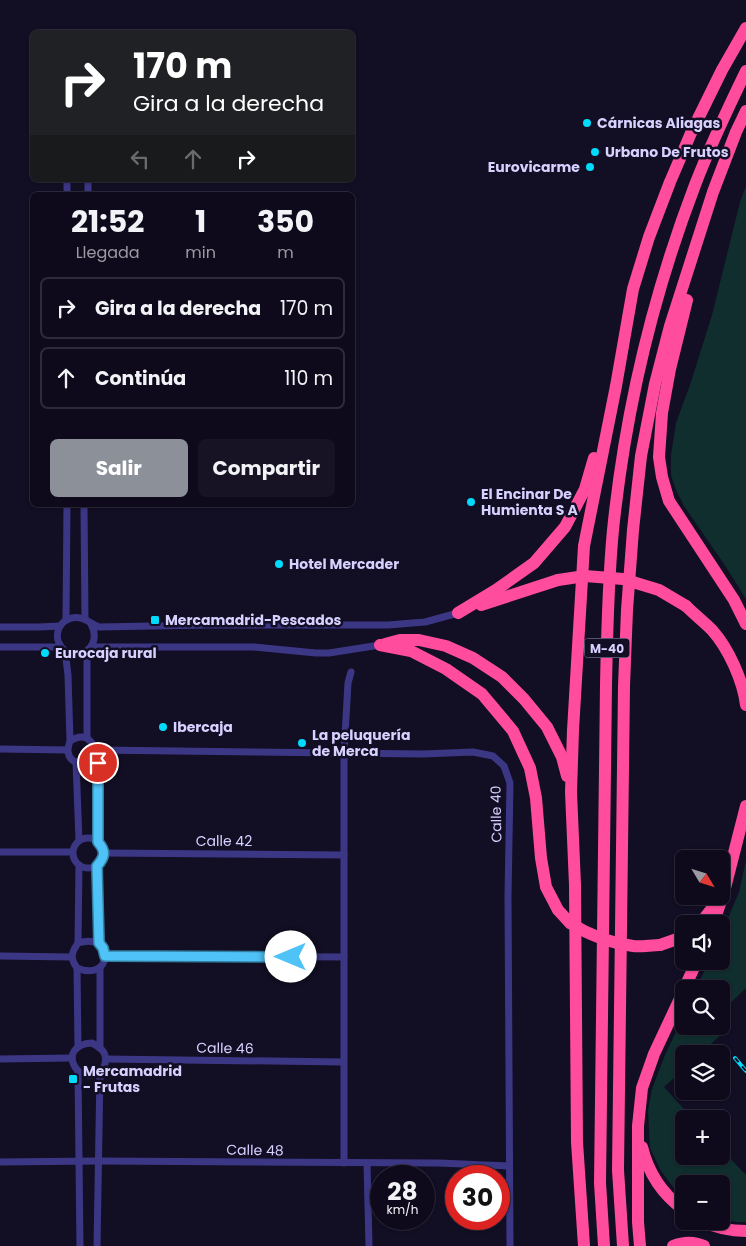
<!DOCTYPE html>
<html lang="es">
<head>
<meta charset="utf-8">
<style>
  body { margin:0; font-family:Poppins,sans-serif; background:#171324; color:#f1f3f6; height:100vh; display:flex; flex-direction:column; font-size:19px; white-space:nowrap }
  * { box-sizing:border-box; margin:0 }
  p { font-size:16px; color:#9b9aa3 }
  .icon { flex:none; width:28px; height:28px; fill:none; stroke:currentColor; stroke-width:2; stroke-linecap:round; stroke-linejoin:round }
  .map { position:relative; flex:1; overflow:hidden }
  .sheet { position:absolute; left:30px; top:192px; width:325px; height:315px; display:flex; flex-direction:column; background:#0e0a1b; border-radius:8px; box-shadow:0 1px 4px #0004,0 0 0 1px #2e2b3a }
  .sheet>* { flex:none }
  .top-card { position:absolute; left:30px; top:30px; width:325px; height:152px; border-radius:8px; box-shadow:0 1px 4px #0004,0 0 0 1px #2e2b3a; background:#202124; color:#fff; overflow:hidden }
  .needle { width:32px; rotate:128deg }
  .controls { position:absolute; left:675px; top:850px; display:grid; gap:10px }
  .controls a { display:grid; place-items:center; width:55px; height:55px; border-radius:8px; background:#0e0a1b; box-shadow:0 1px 4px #0004,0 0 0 1px #2e2b3a; font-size:25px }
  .speed { position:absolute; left:370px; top:1165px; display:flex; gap:10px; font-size:25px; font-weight:700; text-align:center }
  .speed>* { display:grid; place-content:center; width:65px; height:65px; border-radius:50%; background:#0e0a1b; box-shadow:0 1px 4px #0004,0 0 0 1px #2e2b3a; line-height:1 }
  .speed small { font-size:12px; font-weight:400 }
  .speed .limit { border:8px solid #d22; background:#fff; color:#111 }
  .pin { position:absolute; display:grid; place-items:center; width:42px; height:42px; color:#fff; margin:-21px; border:2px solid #fff; border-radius:50%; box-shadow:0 1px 5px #0007 }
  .me { position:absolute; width:55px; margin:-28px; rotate:270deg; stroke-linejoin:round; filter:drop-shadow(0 0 4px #0008) }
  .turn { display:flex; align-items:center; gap:18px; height:105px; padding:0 20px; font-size:22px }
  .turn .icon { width:65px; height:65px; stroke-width:2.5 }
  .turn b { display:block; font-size:35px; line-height:42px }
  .lanes { display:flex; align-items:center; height:48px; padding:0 20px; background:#0003; justify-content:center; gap:25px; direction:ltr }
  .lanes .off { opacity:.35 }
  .eta { display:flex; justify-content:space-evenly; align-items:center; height:85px; text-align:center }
  .eta b { font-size:30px; font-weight:700; line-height:35px }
  .cta { display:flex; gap:10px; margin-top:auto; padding:10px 20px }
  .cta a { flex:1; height:58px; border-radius:8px; background:#8c9099; color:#fff; font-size:20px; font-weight:700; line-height:58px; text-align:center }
  .cta a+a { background:#171324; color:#f1f3f6 }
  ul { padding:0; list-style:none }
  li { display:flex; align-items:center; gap:15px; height:62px; margin:0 10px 8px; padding:0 10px; border:2px solid #2e2b3a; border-radius:8px }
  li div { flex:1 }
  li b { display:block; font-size:19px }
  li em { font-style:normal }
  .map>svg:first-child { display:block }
  .green { fill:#102e2e }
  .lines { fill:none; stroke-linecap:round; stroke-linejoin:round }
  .street { stroke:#3c3785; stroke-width:7 }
  .highway { stroke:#ff4c9c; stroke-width:12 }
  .rail-casing { stroke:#00dbfc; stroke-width:4 }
  .rail { stroke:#120e24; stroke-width:2; stroke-dasharray:5.5; stroke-linecap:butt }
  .highway-bridge { stroke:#ff4c9c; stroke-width:12 }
  .route-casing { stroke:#337fa1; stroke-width:12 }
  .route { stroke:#4fc3f7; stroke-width:9 }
  .poi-dot { fill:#00dbfc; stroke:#120e24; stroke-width:2 }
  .labels { text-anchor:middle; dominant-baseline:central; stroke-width:5; stroke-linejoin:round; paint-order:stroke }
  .shield { fill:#120e24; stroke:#9c96bd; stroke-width:1 }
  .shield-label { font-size:12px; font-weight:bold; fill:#d7d1ff }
  .poi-label { font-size:14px; font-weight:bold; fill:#d7d1ff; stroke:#120e24; text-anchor:start }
  .street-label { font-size:14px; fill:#d7d1ff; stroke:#120e24 }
</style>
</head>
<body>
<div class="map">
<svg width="746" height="1246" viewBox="0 0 746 1246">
  <rect width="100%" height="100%" fill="#120e24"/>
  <g class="green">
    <path d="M 746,186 L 746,599 L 726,567 L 684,506 L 676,490 L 671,475 L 671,455 L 676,423 L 691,382 L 712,315 L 740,202 Z"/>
    <path d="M 746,860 L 746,988 L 721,1012 L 721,989 L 696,989 L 709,961 L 721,961 L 721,935 L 739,892 Z"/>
    <path d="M 684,1015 L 684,1026 L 721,1026 L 721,1025 L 726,1030 L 700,1054 L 684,1054 L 684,1069 L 664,1087 L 693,1119 L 684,1119 L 684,1156 L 721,1156 L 721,1149 L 745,1174 L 746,1174 L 746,1222 L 737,1222 L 721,1219 L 721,1184 L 684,1184 L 684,1198 L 676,1191 L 661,1171 L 650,1148 L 648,1110 L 652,1089 L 665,1055 Z"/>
  </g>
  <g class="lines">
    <g class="street">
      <path d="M 88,180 L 88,195"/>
      <path d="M 67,195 L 67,180"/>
      <path d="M 84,505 L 85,619"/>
      <path d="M 66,619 L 67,505"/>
      <path d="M 91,624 C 105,650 70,667 59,643 C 57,639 57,633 59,628 C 64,618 76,615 86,620 C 91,623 94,625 99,627 L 207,625 L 388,625 L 425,622 L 458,613"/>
      <path d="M 0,627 L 39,627 L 60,626"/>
      <path d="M 0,647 L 60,647"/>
      <path d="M 92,647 L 253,647 L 316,653 L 329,653 L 380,645"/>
      <path d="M 65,651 L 68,675 L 70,741 C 69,744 68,747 68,750 C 68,766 89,768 96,750 C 90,737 82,733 70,741"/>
      <path d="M 86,652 L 87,659 L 87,738"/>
      <path d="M 0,749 L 67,750"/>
      <path d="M 96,750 L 423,754 L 473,752 L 493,756 L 504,766 L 510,783 L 508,896 L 510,1246"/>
      <path d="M 93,756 L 98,763 L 98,842"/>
      <path d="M 76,762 L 79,840"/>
      <circle cx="88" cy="853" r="15"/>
      <path d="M 0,852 L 72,852"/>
      <path d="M 104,853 L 344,855"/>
      <path d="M 97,866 L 99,943"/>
      <path d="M 0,956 L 72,957"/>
      <path d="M 105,956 L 344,957"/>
      <path d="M 77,968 C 113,983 115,931 78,943"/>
      <path d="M 92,1043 C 96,1045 99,1047 102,1050 C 107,1055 107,1066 100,1071 C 77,1088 55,1045 92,1043 Z"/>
      <path d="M 78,1047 L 77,968 C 70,958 71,953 78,943 L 79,865"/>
      <path d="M 100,1048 L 100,968"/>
      <path d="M 0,1059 L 72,1058"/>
      <path d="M 106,1059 L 343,1062"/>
      <path d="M 78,1072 L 80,1246"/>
      <path d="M 0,1162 L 98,1161 L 439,1163 L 509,1166"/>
      <path d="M 344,1163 L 344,753 L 348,683 L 351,672"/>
      <path d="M 367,1163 L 369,1246"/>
      <path d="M 97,1246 L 100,1072"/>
    </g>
    <g class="highway">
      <path d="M 687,300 L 670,369 L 662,413 L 659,457 L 662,477 L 669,501 L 734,600 L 746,624"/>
      <path d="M 481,605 L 558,580"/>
      <path d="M 686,606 C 694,614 704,622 712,630 C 729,649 743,681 746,705"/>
      <path d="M 458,613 L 496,590 L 534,563 L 565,527 L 585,489 L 594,458"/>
      <path d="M 385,644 L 400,640 L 419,640 L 446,646 L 473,658 L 502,677 L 524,699 L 547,727 L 562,757 L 567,776"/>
      <path d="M 380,645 L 411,651 L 446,669 L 482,694 L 513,731 L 530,768 L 536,798 L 541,858 L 546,887 L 558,910 L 570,923"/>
      <path d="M 700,924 L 717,902"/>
      <path d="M 713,924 L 724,892 L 746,806"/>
      <path d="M 660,945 L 680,938 L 684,936"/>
      <path d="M 684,989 L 697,961"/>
      <path d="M 642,1147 C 648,1172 662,1194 684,1210"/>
      <path d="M 702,1221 C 716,1228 731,1231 746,1231"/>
      <path d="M 584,1246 L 577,1142 L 575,885 L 571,792 L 573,730 L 584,546 L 616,386 L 633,289 L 649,237 L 670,182 L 691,133 L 722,70 L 746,28"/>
      <path d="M 604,1246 L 600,1183 L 606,685 C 607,633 608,582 613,530 C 625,413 653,295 695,185 C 710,146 728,108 746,71"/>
      <path d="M 623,1246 L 618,1170 L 624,686 L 627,610 L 633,530 L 641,456 L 655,384 L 670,326 L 713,192 L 736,132 L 746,111"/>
      <path d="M 640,1246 L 638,1222 L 638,1126 L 642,1088 L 654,1054 L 684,990"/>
      <path d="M 673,1246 C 683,1242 693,1241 704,1246"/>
    </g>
    <g class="rail-casing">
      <path id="rail" d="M 735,1058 L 746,1071"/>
    </g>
    <use href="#rail" class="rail"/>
    <g class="highway-bridge">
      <path d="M 558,580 L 585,576 L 623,579 L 659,590 L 686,606"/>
      <path d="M 570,923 C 589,935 610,943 633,946 C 641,947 651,945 660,945"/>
    </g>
  </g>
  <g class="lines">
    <g class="route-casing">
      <path id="route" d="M 98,763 L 98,842 C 106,851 105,857 97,866 L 99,943 L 103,948 L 105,956 L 291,957"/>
    </g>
    <use href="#route" class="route"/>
  </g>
  <g class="poi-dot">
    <circle cx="587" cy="123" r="5"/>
    <circle cx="595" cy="152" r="5"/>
    <circle cx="590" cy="167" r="5"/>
    <circle cx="471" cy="502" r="5"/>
    <circle cx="279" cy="564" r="5"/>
    <rect x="150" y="615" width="10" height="10" rx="2.5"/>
    <circle cx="45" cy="653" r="5"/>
    <circle cx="163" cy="727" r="5"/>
    <circle cx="302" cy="743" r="5"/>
    <rect x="68" y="1074" width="10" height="10" rx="2.5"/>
  </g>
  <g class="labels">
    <rect class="shield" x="584.5" y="638.5" width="45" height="19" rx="4"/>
    <g class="shield-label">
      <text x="607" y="648">M-40</text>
    </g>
    <g class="poi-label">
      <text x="597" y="123">Cárnicas Aliagas</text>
      <text x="605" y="152">Urbano De Frutos</text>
      <text x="580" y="167" text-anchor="end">Eurovicarme</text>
      <text x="481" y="494">El Encinar De<tspan x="481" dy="16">Humienta S A</tspan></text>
      <text x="289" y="564">Hotel Mercader</text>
      <text x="165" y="620">Mercamadrid-Pescados</text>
      <text x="55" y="653">Eurocaja rural</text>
      <text x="173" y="727">Ibercaja</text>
      <text x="312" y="735">La peluquería<tspan x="312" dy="16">de Merca</tspan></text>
      <text x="83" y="1071">Mercamadrid<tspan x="83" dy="16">- Frutas</tspan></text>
    </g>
    <g class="street-label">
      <text transform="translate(496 814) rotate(-91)">Calle 40</text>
      <text x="224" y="841">Calle 42</text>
      <text transform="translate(225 1048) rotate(1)">Calle 46</text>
      <text transform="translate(255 1150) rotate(1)">Calle 48</text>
    </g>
  </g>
</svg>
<div class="controls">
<a><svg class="needle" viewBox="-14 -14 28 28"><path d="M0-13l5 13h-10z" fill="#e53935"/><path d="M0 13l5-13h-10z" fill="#9b9aa3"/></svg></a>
<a><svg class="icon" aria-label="sound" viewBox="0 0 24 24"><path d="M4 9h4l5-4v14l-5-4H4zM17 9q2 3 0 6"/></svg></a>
<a><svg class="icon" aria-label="search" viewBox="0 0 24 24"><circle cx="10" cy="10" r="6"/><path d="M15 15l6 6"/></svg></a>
<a><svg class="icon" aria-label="layers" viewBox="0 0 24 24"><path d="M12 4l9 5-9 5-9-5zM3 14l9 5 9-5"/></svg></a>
<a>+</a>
<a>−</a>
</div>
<div class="speed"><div>28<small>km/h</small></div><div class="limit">30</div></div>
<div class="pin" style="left:98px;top:763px;background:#d93025"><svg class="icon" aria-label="arrive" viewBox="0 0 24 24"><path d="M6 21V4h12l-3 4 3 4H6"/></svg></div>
<svg class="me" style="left:291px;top:957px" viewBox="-20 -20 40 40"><circle r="19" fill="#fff"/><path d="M0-13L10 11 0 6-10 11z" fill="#4fc3f7"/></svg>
<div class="top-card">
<div class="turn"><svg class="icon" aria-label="right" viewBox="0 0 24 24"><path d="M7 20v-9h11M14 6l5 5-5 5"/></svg><div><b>170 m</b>Gira a la derecha</div></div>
<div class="lanes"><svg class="icon off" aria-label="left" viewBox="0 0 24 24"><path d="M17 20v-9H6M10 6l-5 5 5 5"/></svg><svg class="icon off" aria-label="ahead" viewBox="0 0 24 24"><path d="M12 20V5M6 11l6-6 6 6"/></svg><svg class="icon" aria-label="right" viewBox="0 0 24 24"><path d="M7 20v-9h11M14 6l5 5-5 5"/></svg></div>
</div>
<section class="sheet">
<div class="eta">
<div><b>21:52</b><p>Llegada</p></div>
<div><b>1</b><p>min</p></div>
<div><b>350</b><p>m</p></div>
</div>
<ul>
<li><svg class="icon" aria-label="right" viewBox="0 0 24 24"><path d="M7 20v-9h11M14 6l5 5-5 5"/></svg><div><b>Gira a la derecha</b></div><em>170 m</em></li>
<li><svg class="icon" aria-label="ahead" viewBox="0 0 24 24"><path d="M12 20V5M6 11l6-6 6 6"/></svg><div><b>Continúa</b></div><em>110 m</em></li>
</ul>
<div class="cta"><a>Salir</a><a>Compartir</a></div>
</section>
</div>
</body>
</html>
